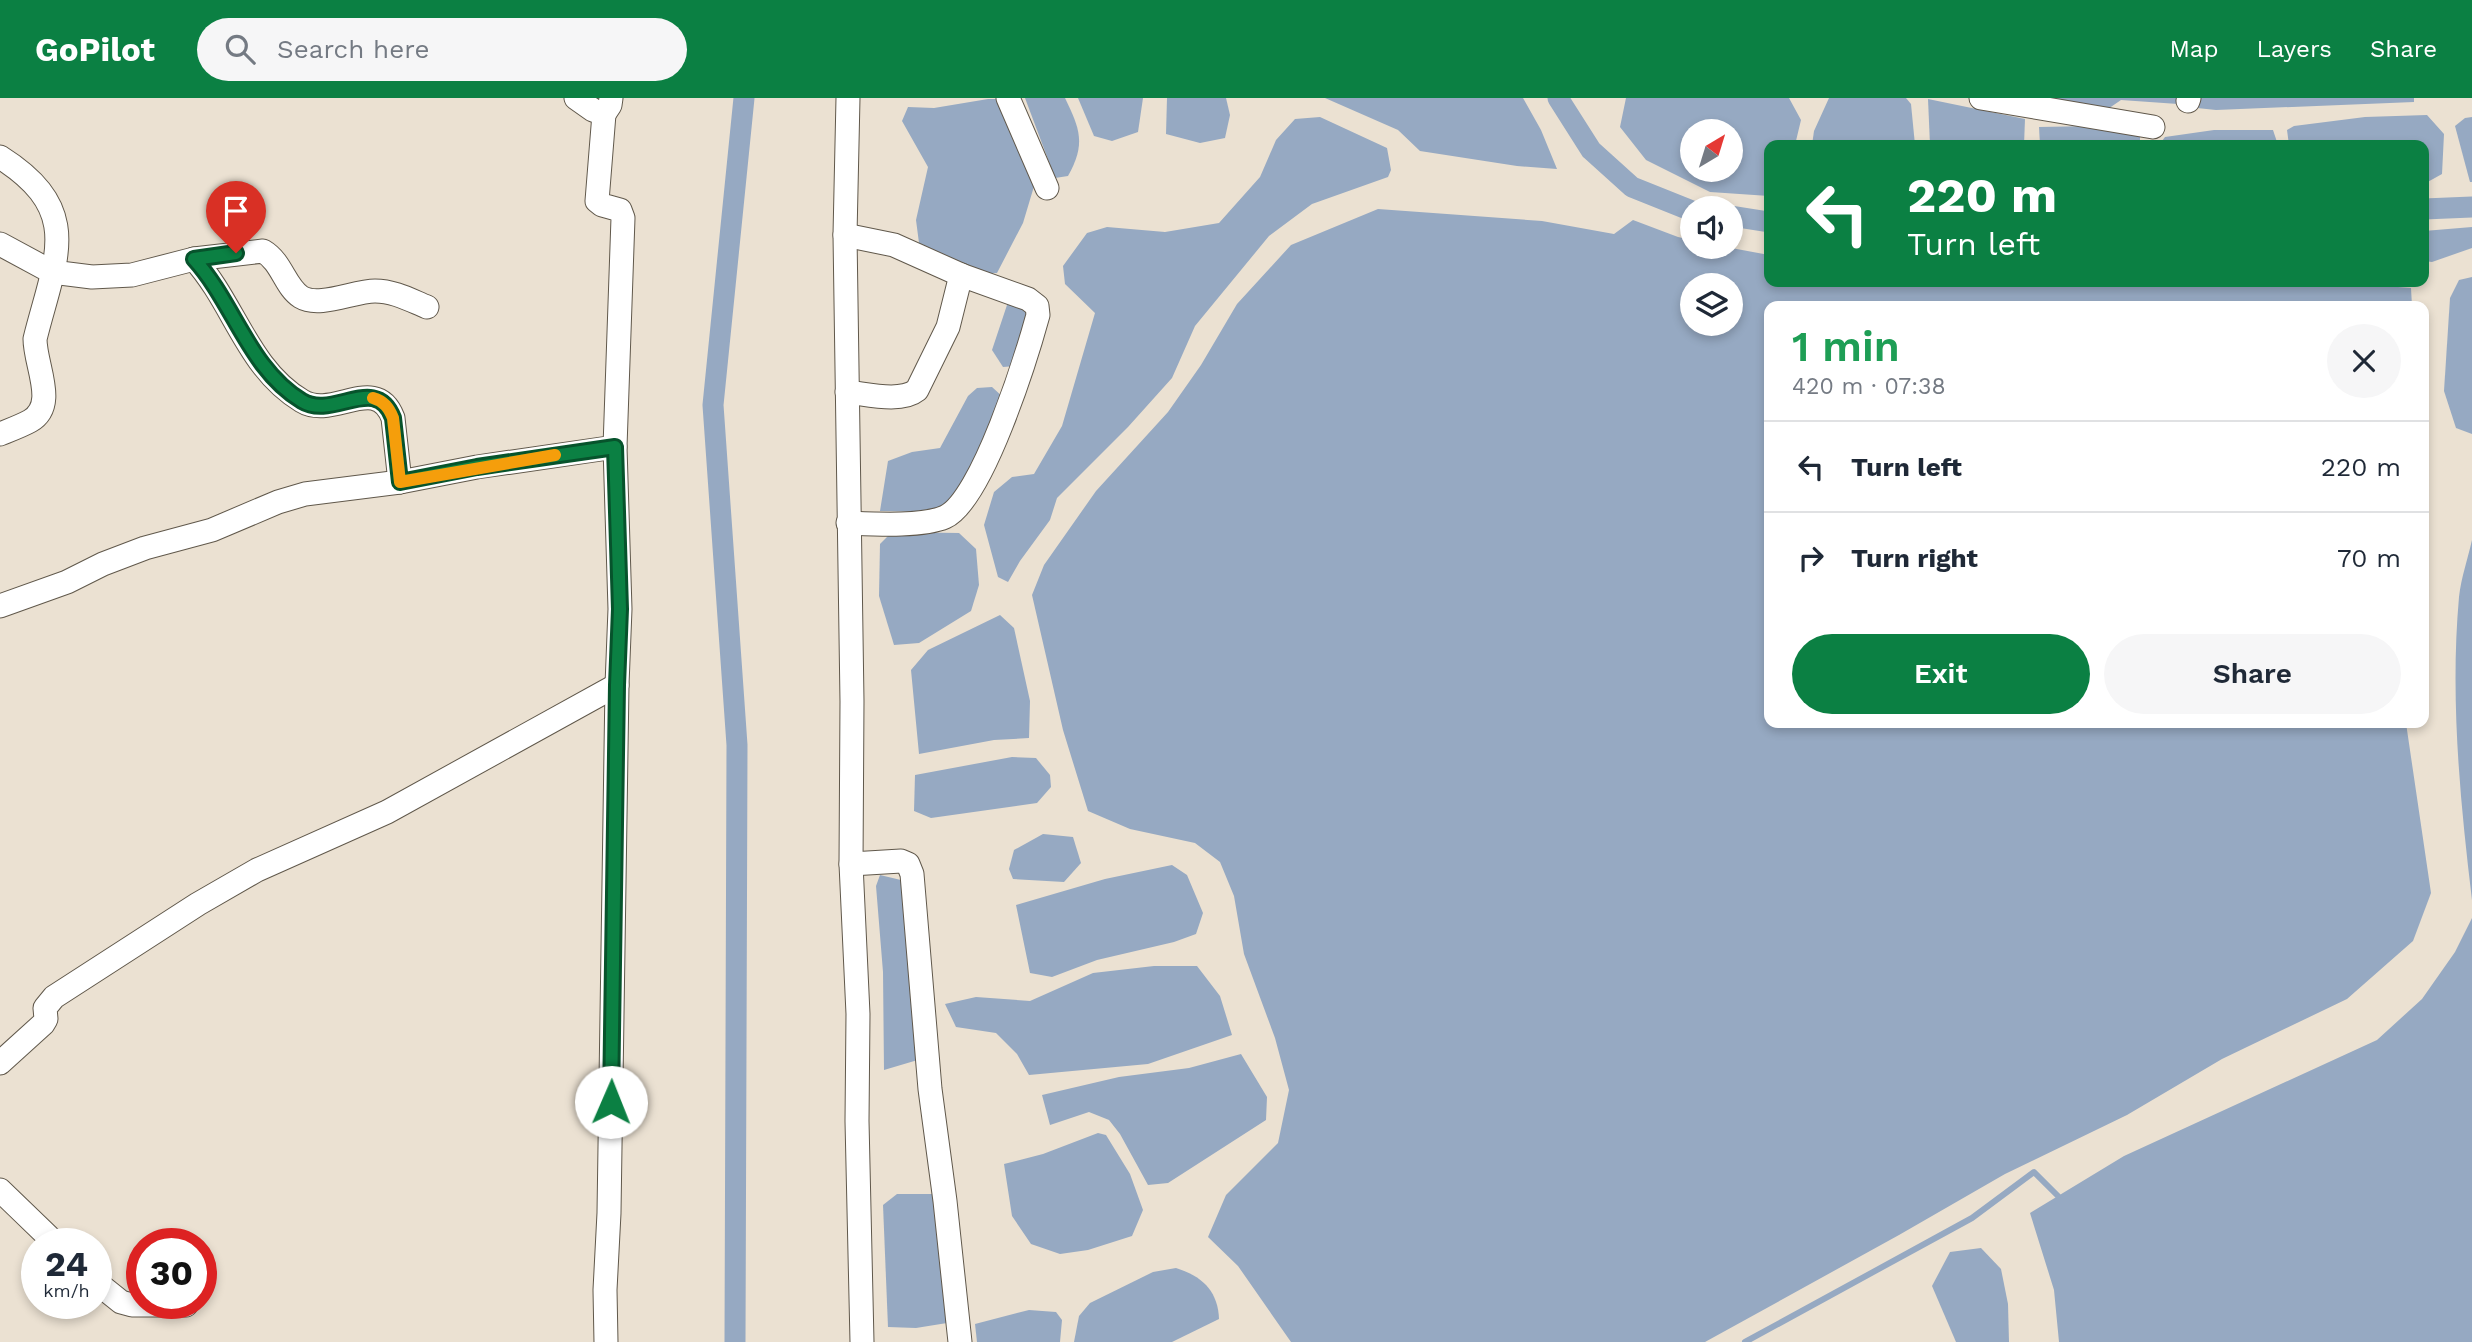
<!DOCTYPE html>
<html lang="en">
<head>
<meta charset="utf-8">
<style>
  body { margin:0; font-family:"Work Sans",sans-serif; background:#f6f6f7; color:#1f2937; height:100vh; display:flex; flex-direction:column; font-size:26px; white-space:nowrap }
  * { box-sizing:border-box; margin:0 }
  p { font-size:23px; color:#747a83 }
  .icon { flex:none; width:38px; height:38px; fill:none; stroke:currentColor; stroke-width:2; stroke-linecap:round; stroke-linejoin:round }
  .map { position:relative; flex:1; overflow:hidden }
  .panel { position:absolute; left:1764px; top:203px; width:665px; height:427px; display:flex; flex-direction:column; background:#fff; border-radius:14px; box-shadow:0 4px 10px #0003 }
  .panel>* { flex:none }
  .guide { position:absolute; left:1764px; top:42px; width:665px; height:147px; border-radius:14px; box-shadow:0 4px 10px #0003; background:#0b8043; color:#fff; overflow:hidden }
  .needle { width:46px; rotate:38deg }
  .fabs { position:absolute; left:1680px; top:21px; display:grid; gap:14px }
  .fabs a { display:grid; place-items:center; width:63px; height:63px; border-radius:50%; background:#fff; box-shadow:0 4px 10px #0003; font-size:35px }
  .speed { position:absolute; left:21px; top:1130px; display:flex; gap:14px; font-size:35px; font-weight:700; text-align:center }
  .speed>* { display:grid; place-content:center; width:91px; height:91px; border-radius:50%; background:#fff; box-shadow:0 4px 10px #0003; line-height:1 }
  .speed small { font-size:18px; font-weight:400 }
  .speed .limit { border:10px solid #d22; background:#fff; color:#111 }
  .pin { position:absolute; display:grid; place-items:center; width:60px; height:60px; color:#fff; margin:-72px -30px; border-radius:50% 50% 50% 0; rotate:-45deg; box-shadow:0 0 7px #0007 }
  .pin .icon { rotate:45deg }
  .me { position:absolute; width:77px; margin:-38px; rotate:1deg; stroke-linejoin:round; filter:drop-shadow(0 0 5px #0008) }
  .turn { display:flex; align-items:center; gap:24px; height:147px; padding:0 28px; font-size:32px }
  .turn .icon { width:91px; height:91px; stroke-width:2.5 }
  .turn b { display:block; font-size:49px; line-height:60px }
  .round { display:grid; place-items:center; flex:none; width:74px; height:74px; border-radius:37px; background:#f6f6f7 }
  .head { display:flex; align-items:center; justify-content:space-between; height:119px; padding:0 28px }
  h1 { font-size:42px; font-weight:600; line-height:52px; color:#1e9e55 }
  .button { display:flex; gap:14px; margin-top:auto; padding:14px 28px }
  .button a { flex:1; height:80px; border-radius:42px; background:#0b8043; color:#fff; font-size:28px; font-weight:600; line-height:80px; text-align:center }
  .button a+a { background:#f6f6f7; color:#1f2937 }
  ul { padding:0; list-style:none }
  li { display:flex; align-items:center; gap:21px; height:91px; padding:0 28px; border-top:2px solid #e0e1e3 }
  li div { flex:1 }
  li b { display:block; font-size:26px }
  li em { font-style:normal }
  header { display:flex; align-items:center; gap:42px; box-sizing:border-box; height:98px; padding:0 35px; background:#0b8043; color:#fff }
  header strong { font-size:33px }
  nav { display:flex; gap:38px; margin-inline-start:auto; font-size:24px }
  .search { width:490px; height:63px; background:#f6f6f7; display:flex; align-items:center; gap:18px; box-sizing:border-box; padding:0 24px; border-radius:38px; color:#747a83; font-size:26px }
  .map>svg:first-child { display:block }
  .water { fill:#96a9c2; fill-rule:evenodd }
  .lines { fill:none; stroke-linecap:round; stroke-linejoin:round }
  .stream { stroke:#96a9c2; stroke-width:6 }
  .canal { stroke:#96a9c2; stroke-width:21 }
  .minor-casing { stroke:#60584b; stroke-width:25 }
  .minor { stroke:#fff; stroke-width:23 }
  .route-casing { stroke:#07532c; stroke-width:18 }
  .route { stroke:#0b8043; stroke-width:12 }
  .slow { stroke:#f59e0b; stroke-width:12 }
</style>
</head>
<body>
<header>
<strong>GoPilot</strong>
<div class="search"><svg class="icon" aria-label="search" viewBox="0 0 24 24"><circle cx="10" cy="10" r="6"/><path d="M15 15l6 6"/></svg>Search here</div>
<nav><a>Map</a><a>Layers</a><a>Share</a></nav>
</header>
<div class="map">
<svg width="2472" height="1244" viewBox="0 0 2472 1244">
  <rect width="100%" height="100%" fill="#ebe1d2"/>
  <g class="water">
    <path d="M 1025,0 L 1065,0 C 1080,31 1086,46 1068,78 L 1055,80 Z"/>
    <path d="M 1078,0 L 1143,0 L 1138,34 L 1112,43 L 1094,38 Z"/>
    <path d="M 1167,0 L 1226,0 L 1230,17 L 1225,40 L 1200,45 L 1166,36 Z"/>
    <path d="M 1325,0 L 1523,0 L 1541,32 L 1557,71 L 1517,68 L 1420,53 L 1398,32 Z"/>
    <path d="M 1626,0 L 1789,0 L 1801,22 L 1795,47 L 1769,47 L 1769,98 L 1710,94 L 1646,62 L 1620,29 ZM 1692,33 L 1731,33 L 1731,72 L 1692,72 Z"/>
    <path d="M 1829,0 L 1906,0 L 1911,6 L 1915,47 L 1812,47 L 1814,33 Z"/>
    <path d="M 2043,0 L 2179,0 L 2178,6 L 2121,2 L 2102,15 Z"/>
    <path d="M 2198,0 L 2414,0 L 2414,4 L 2216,12 L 2197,10 Z"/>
    <path d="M 988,1 L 1002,1 L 1038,75 L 1023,125 L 997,175 L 973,176 L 919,145 L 916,122 L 928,69 L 902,23 L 908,9 L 934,10 Z"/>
    <path d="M 1928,1 L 2025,21 L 2024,47 L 1930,47 Z"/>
    <path d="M 2427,17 L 2444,36 L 2442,76 L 2424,86 L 2424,47 L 2289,47 L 2287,32 L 2294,28 L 2365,19 Z"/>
    <path d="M 1320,19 L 1387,50 L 1391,72 L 1388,79 L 1312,106 L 1269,138 L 1195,228 L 1172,280 L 1128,329 L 1057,400 L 1050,422 L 1020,463 L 1008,484 L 998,479 L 984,427 L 994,394 L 1012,379 L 1034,376 L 1062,328 L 1095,215 L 1065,186 L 1063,168 L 1087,135 L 1107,129 L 1165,134 L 1219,125 L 1260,79 L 1276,42 L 1295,21 Z"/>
    <path d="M 2472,19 L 2472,84 L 2470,84 L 2455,28 L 2465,20 Z"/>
    <path d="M 2093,28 L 2140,34 L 2140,47 L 2040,47 L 2039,29 Z"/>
    <path d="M 2214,32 L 2273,32 L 2278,47 L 2159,47 L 2165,39 Z"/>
    <path d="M 1378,111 L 1542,123 L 1614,136 L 1633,122 L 1678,139 L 1692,142 L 1692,149 L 1726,149 L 1769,157 L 1769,184 L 2333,184 L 2411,190 L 2412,208 L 1769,208 L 1769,625 L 2406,625 L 2431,795 L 2413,843 L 2347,901 L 2222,961 L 2127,1017 L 2005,1076 L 1899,1137 L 1705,1244 L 1291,1244 L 1238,1168 L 1208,1139 L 1226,1097 L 1278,1045 L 1289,992 L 1275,940 L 1244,856 L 1234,798 L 1220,764 L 1195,745 L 1130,731 L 1088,713 L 1063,632 L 1032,497 L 1044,467 L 1096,393 L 1168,314 L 1201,267 L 1237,206 L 1291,147 ZM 1692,187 L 1731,187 L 1731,226 L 1692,226 Z"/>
    <path d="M 2472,129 L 2472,150 L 2432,164 L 2424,163 L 2424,133 Z"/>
    <path d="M 2472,179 L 2472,336 L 2456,330 L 2444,293 L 2450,200 L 2459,182 Z"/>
    <path d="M 1009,201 L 1033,207 L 1016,268 L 1003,269 L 992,252 Z"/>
    <path d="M 992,289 L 1004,300 L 958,405 L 930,414 L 880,413 L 888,363 L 912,354 L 940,350 L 968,298 L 977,290 Z"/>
    <path d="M 892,434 L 959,435 L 976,451 L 979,487 L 971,513 L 919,545 L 894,547 L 879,498 L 880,446 Z"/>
    <path d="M 2472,442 L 2472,802 C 2460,702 2450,600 2459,499 C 2461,480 2468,460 2472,442 Z"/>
    <path d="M 1000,517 L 1014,530 L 1030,603 L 1029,640 L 994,642 L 919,656 L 911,572 L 928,552 Z"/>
    <path d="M 1012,659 L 1036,660 L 1050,677 L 1051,689 L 1037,705 L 931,720 L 914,713 L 915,677 Z"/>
    <path d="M 1043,736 L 1073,739 L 1081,765 L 1064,784 L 1013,781 L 1009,771 L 1014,752 Z"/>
    <path d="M 1172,767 L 1187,777 L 1203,815 L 1196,836 L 1174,844 L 1097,862 L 1052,879 L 1030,875 L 1016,807 L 1105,781 Z"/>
    <path d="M 880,777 L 905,783 L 921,961 L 884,972 L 883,874 L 876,788 Z"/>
    <path d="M 2472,820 L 2472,1244 L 2059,1244 L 2054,1192 L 2030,1115 L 2124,1058 L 2377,942 L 2422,901 L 2455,854 Z"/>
    <path d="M 1154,868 L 1197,868 L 1220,898 L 1232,937 L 1148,966 L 1029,977 L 1017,956 L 996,935 L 956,929 L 945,906 L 976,899 L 1030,903 L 1093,875 Z"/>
    <path d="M 1241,956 L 1267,999 L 1266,1022 L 1168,1085 L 1148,1087 L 1120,1036 L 1109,1022 L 1089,1014 L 1050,1027 L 1042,997 L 1119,979 L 1189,970 Z"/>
    <path d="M 1098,1035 L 1106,1037 L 1130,1076 L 1143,1112 L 1132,1138 L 1088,1152 L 1060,1156 L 1031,1146 L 1012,1118 L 1004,1066 L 1043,1056 Z"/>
    <path d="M 897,1096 L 939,1096 L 947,1225 L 916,1230 L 888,1229 L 883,1107 Z"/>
    <path d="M 1981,1150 L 2001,1171 L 2008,1206 L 2009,1244 L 1956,1244 L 1932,1188 L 1950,1154 Z"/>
    <path d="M 1176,1170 C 1202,1178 1218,1193 1219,1221 L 1172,1244 L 1074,1244 L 1079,1218 L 1090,1205 L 1153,1174 Z"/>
    <path d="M 1029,1212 L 1056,1214 L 1062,1222 L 1060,1244 L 977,1244 L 975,1226 Z"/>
  </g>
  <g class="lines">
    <path class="stream" d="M 1745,1244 L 1972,1120 L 2034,1074 L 2058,1098"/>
    <g class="canal">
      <path d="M 1558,0 L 1591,52 L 1632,89 L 1692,113"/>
      <path d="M 2424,111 L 2472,109"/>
      <path d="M 1731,118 L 1769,124"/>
      <path d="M 735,1244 L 737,647 L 713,307 L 744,0"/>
    </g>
    <g class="minor-casing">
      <g id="minor">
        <path d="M 576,0 L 593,12 L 604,16 L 610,7 L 611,0"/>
        <path d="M 848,0 L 845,137 L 852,603 L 851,766 L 858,916 L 857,1023 L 862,1244"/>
        <path d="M 1008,0 L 1047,90"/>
        <path d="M 1981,0 L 2153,29"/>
        <path d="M 2188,3 L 2189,0"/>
        <path d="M 604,16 L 597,103 L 602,107 L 620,112 L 623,120 L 615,349 L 620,511 L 617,587 L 609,1115 L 605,1192 L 606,1244"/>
        <path d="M 0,59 C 85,113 55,160 35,241 C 35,268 58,307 30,323 C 21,328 10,332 0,336"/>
        <path d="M 845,137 L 894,147 L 961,177 L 1028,201 L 1037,208 L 1038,217 C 1027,257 982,403 945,419 C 922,429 873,426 848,425"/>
        <path d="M 0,146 L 52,174 L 92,179 L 132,177 L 194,161 L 263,153 C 282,164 285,189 301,199 C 319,210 354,193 375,193 C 394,193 410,202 427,209"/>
        <path d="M 194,161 C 234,205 248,271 302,303 C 333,322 376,275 393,320 L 400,384"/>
        <path d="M 847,294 C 867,296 901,305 917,292 L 948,229 L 961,177"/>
        <path d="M 0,508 L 67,484 L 103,466 L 145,450 L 212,432 L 278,404 L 305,396 L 400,384 L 477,369 L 615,349"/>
        <path d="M 851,766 L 901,763 L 908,766 L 912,776 L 930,991 L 945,1103 L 960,1244"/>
        <path d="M 0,965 L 43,926 L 46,921 L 45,910 L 54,899 L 198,806 L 257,772 L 387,714 L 617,587"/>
        <path d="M 0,1092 L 56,1146"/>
        <path d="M 96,1184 L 121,1204 L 132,1207 L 186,1207"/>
      </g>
    </g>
    <use href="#minor" class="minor"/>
  </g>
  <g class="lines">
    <g class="route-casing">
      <path id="route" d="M 236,155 L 194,161 C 234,205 249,271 302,303 C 333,322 376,275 393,320 L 400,384 L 477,369 L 615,349 L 620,511 L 617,587 L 611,1004"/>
    </g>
    <use href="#route" class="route"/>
    <path class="slow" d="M 373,300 C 384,303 389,310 393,320 L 400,384 L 555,357"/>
  </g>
</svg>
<div class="fabs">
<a><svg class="needle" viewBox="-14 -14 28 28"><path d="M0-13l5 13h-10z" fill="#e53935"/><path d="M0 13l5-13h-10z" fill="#747a83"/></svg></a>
<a><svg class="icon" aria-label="sound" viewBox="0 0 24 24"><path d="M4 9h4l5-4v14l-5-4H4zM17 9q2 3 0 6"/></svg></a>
<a><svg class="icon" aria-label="layers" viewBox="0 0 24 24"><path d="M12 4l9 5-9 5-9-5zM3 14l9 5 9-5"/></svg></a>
</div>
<div class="speed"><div>24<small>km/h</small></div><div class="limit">30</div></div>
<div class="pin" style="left:236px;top:155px;background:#d93025"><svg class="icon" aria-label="arrive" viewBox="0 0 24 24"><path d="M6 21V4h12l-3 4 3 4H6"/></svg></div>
<svg class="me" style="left:611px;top:1004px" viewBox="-20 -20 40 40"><circle r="19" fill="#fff"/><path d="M0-13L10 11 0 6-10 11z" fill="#0b8043"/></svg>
<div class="guide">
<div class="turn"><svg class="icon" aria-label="left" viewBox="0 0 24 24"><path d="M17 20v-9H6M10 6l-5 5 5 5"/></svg><div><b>220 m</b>Turn left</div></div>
</div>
<section class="panel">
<div class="head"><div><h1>1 min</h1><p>420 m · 07:38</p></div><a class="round"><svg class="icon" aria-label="close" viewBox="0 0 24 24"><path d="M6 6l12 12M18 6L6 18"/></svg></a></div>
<ul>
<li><svg class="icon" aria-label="left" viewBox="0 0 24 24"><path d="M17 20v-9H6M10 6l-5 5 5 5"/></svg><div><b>Turn left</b></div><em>220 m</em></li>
<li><svg class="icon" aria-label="right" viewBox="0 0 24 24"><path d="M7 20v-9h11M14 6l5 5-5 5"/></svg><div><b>Turn right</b></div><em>70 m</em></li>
</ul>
<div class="button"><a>Exit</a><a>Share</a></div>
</section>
</div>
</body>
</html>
